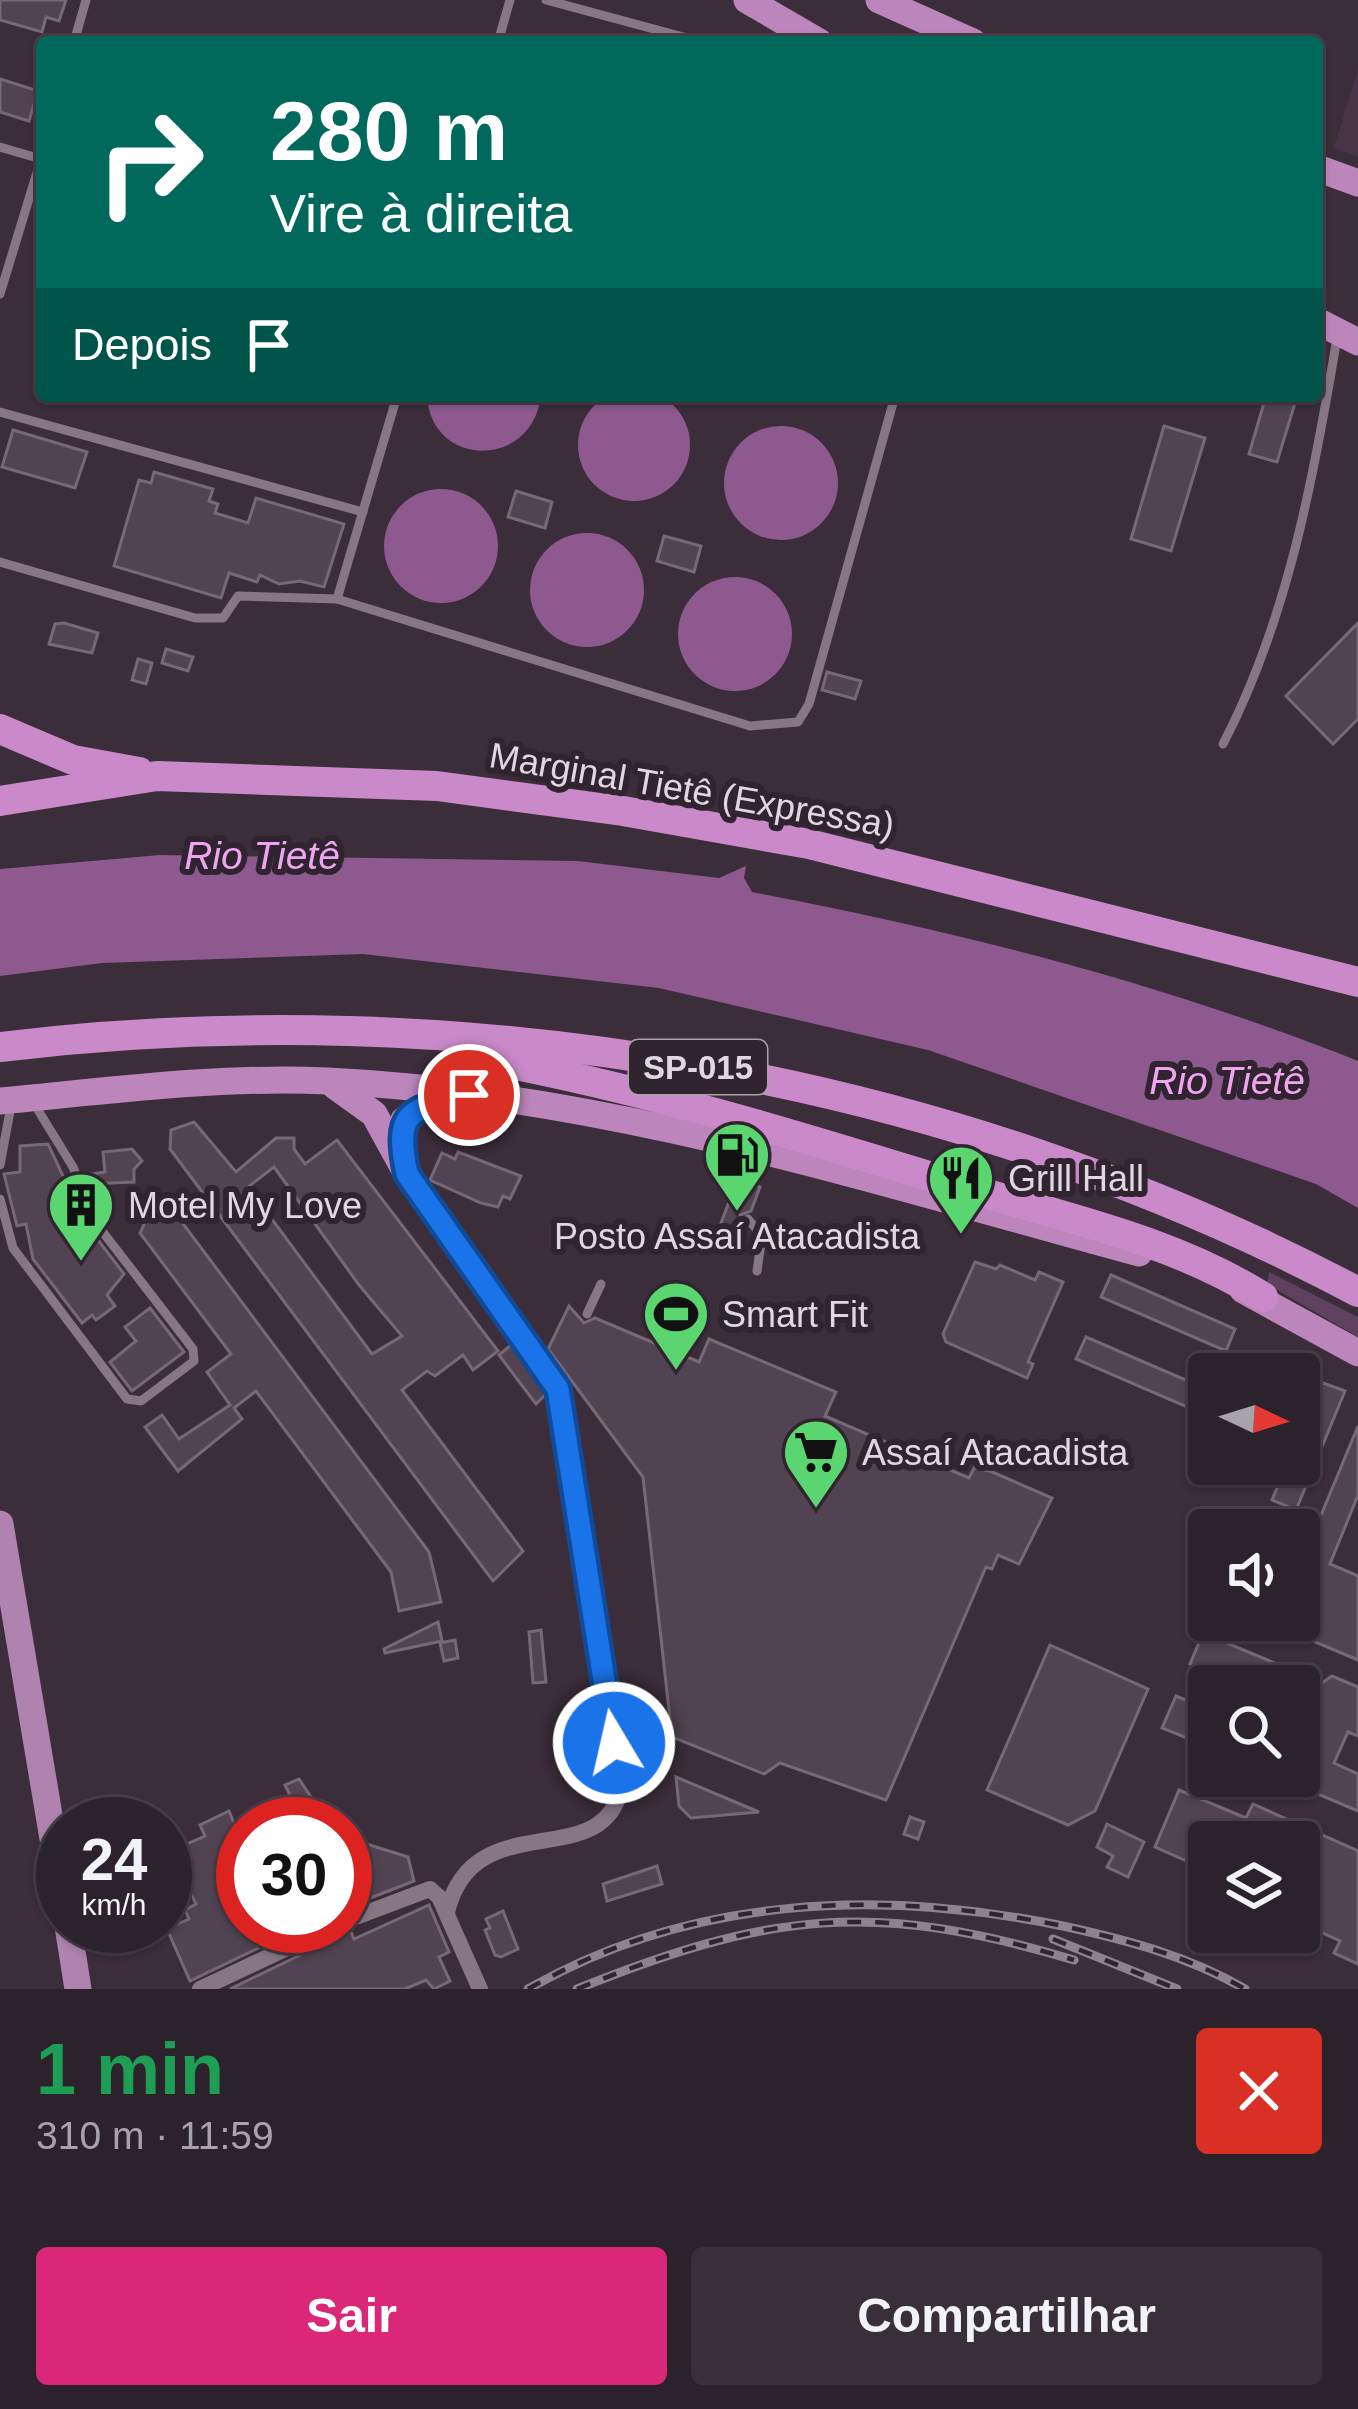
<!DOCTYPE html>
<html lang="pt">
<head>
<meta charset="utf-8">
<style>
  body { margin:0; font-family:Helvetica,sans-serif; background:#382f38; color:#f1f3f6; height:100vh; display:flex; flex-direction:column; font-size:45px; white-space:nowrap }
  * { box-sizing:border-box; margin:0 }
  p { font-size:39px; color:#a6a4a9 }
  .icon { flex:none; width:66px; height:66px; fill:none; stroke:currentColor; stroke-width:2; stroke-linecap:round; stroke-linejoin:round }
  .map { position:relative; height:1989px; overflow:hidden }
  .sheet { display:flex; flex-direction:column; background:#2c222c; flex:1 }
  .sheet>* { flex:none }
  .banner { position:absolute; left:36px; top:36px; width:1287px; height:366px; border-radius:12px; box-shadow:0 3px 9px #0004,0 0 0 3px #483f48; background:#00695c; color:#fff; overflow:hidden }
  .needle { width:78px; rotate:94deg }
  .controls { position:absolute; left:1188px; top:1353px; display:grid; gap:24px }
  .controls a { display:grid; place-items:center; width:132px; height:132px; border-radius:12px; background:#2c222c; box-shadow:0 3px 9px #0004,0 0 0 3px #483f48; font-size:60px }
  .speed { position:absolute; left:36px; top:1797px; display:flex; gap:24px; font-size:60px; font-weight:700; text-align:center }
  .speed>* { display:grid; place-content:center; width:156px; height:156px; border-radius:50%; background:#2c222c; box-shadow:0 3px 9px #0004,0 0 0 3px #483f48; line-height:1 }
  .speed small { font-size:30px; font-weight:400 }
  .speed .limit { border:18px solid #d22; background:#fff; color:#111 }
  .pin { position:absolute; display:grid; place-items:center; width:102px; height:102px; color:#fff; margin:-51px; border:6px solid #fff; border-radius:50%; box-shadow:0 3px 12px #0007 }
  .me { position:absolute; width:132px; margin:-66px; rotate:351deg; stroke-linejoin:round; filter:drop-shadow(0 0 9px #0008) }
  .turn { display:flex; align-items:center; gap:42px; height:252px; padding:0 36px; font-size:54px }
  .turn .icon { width:156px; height:156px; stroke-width:2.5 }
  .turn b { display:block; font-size:84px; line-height:102px }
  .then { display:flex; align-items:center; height:114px; padding:0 36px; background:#0003; gap:24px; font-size:45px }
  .round { display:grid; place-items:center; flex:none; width:126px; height:126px; border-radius:12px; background:#382f38 }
  .summary { display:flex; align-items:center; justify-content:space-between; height:204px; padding:0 36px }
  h1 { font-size:72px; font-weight:800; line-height:90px; color:#1e9e55 }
  .primary-button { display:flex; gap:24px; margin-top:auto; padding:24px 36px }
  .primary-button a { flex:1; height:138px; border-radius:12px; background:#db2777; color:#fff; font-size:48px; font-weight:800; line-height:138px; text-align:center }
  .primary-button a+a { background:#382f38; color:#f1f3f6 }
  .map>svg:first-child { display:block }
  .built { fill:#473547 }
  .green { fill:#60405f }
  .water { fill:#8e598e }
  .building { fill:#514351; stroke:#776877; stroke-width:3; fill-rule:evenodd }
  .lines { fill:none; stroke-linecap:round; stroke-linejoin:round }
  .service { stroke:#877786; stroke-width:9 }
  .minor { stroke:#877786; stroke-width:16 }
  .primary { stroke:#af82af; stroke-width:27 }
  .trunk { stroke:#bc86bc; stroke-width:27 }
  .motorway { stroke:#ca8aca; stroke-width:30 }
  .rail-casing { stroke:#8e828d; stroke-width:9 }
  .rail { stroke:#302430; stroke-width:4.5; stroke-dasharray:14; stroke-linecap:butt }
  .route-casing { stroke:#114b97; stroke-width:30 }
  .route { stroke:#1a73e8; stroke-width:21 }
  .labels { text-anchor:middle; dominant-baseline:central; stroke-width:12; stroke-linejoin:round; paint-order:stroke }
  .shield { fill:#302430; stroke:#aba1aa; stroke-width:3 }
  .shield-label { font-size:33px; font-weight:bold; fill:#e0d7df }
  .street-label { font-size:36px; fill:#e0d7df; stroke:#302430 }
  .poi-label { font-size:36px; fill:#e0d7df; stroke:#302430; text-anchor:start }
  .water-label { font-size:39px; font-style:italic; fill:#f1a5f1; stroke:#302430 }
</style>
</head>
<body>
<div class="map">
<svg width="1358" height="1989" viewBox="0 0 1358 1989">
  <rect width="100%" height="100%" fill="#3b2d3a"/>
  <path class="built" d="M 1358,69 L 1358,157 L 1334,148 Z"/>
  <path class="green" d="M 1269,1272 L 1358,1317 L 1358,1337 L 1267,1284 Z"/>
  <g class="water">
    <circle cx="634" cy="445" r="56"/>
    <path d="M 427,396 L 540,396 L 540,401 C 528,469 431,467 427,396 Z"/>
    <circle cx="781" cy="483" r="57"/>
    <circle cx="441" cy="546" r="57"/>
    <circle cx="587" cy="590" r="57"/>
    <circle cx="735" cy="634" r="57"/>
    <path d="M 160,855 L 578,861 L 719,878 L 746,866 L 744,878 L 752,892 C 958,931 1163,983 1358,1061 L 1358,1208 L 1316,1184 L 928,1050 L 659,988 L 363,954 L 102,963 L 0,976 L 0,869 Z"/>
  </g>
  <g class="building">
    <path d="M 0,0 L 66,0 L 59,21 L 46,17 L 42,32 L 0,20 Z"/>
    <path d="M 0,79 L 38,91 L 29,121 L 0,112 Z"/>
    <path d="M 1266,396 L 1295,403 L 1277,462 L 1249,454 Z"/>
    <path d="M 1164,426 L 1205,438 L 1171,551 L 1131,539 Z"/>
    <path d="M 13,430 L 87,452 L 75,488 L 2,467 Z"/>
    <path d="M 154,472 L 213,489 L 209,501 L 218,504 L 215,513 L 248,523 L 256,498 L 344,524 L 324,587 L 300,581 L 279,584 L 260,575 L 257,582 L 229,573 L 221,598 L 114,566 L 139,480 L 151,483 Z"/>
    <path d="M 516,491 L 552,502 L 545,528 L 508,517 Z"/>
    <path d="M 664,536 L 701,546 L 694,572 L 657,561 Z"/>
    <path d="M 64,623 L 98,633 L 92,653 L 49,644 L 55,624 Z"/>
    <path d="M 1358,623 L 1358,719 L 1333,744 L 1286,696 Z"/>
    <path d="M 166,649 L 193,657 L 188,671 L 162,663 Z"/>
    <path d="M 138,659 L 152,663 L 146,684 L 132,680 Z"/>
    <path d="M 827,672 L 861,681 L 855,699 L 822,690 Z"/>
    <path d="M 194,1122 L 236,1172 L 276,1138 L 294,1138 L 294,1149 L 305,1164 L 337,1140 L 498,1351 L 473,1370 L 463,1355 L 435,1376 L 427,1371 L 402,1390 L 523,1551 L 493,1581 L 170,1149 L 171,1130 ZM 274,1167 L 359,1285 L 402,1336 L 372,1354 L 248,1187 Z"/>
    <path d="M 48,1144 L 85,1223 L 124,1274 L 107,1295 L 115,1306 L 96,1320 L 92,1315 L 82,1323 L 33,1259 L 26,1224 L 17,1226 L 4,1174 L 20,1172 L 20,1146 Z"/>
    <path d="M 132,1149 L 142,1161 L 134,1169 L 134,1182 L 89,1184 L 86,1175 L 105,1172 L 103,1152 Z"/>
    <path d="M 458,1152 L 521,1176 L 510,1199 L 503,1196 L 498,1207 L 481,1203 L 430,1180 L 442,1153 L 455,1159 Z"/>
    <path d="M 738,1178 L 760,1187 L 751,1211 L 740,1215 L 740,1239 L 718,1231 Z"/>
    <path d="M 163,1197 L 429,1552 L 441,1602 L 399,1611 L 391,1572 L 256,1391 L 234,1408 L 242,1419 L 178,1471 L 145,1427 L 162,1415 L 179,1439 L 230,1405 L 207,1372 L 231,1354 L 140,1233 L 148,1216 L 143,1210 Z"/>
    <path d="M 975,1262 L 996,1269 L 1000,1265 L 1035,1280 L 1039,1272 L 1063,1282 L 1028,1362 L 1033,1364 L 1027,1378 L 946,1342 L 943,1334 Z"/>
    <path d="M 1111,1275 L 1235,1329 L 1226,1351 L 1101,1297 Z"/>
    <path d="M 569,1306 L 584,1323 L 595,1318 L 699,1362 L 709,1339 L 836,1392 L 825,1416 L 969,1478 L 974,1468 L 990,1471 L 1052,1498 L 1019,1564 L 998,1555 L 992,1569 L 986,1567 L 886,1800 L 780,1763 L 764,1774 L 672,1737 L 643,1477 L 548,1349 Z"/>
    <path d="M 150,1308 L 184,1352 L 132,1391 L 110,1362 L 136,1341 L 125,1327 Z"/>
    <path d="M 1086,1337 L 1209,1390 L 1201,1413 L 1076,1359 Z"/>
    <path d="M 511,1345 L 546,1394 L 536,1404 L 499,1355 Z"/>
    <path d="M 1320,1382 L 1345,1391 L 1296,1510 L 1272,1500 L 1287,1464 L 1299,1464 L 1299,1434 Z"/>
    <path d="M 1358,1426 L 1358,1495 L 1330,1564 L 1358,1576 L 1358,1660 L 1263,1620 L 1299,1620 L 1299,1551 L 1305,1554 Z"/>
    <path d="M 438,1622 L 442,1641 L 385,1653 L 384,1649 Z"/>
    <path d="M 541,1630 L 546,1682 L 533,1683 L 529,1632 Z"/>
    <path d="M 1203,1633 L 1322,1683 L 1332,1676 L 1358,1687 L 1358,1736 L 1348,1732 L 1334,1763 L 1358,1774 L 1358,1811 L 1299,1786 L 1299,1686 L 1241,1686 L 1190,1664 Z"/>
    <path d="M 455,1640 L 458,1658 L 444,1661 L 440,1643 Z"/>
    <path d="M 1050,1645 L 1148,1689 L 1095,1811 L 1068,1825 L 987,1790 Z"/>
    <path d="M 1176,1696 L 1209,1710 L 1209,1747 L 1162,1728 Z"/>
    <path d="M 676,1777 L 759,1812 L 691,1818 L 679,1806 Z"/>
    <path d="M 299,1779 L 329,1824 L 292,1824 L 281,1799 L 290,1795 L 285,1785 Z"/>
    <path d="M 1179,1790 L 1246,1818 L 1253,1804 L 1358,1851 L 1358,1964 L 1334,1953 L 1340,1941 L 1299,1922 L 1299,1842 L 1209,1842 L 1209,1871 L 1155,1847 Z"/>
    <path d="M 229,1811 L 243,1845 L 243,1926 L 304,1926 L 190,1981 L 167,1929 L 189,1919 L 185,1910 L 196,1904 L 171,1851 L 205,1836 L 200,1825 Z"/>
    <path d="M 910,1817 L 924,1822 L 918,1839 L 904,1834 Z"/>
    <path d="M 1107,1824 L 1144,1842 L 1128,1877 L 1107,1867 L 1113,1856 L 1097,1847 Z"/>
    <path d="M 357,1841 L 408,1857 L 414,1881 L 355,1904 L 345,1880 L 345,1847 Z"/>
    <path d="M 657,1866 L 662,1884 L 607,1901 L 603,1884 Z"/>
    <path d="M 429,1905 L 449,1952 L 439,1957 L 450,1981 L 434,1989 L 426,1980 L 405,1989 L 230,1989 L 344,1934 L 351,1932 L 354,1939 Z"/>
    <path d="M 503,1911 L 518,1949 L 501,1957 L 495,1955 L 485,1930 L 490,1928 L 486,1919 Z"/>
  </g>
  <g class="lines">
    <g class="service">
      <path d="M 546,0 L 702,42"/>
      <path d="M 74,42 L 86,0"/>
      <path d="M 498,42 L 510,0"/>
      <path d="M 0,147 L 41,159"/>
      <path d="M 0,294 L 42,156"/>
      <path d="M 0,412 L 363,512"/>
      <path d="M 0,562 L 195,618 L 223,618 L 238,596 L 337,599 L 750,726 L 798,722 L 809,704 L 895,396"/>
      <path d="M 337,599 L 397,396"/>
      <path d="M 1223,744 C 1288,619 1314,476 1337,338"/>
      <path d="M 0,1165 L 11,1106"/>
      <path d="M 0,1199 L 13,1248 L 127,1399 L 141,1401 L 194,1361 L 193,1349 L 92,1218 L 73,1167 L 33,1102"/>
      <path d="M 748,1219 L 762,1236 L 757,1271"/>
      <path d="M 888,1245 L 891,1233"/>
      <path d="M 587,1314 L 601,1284"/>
    </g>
    <g class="minor">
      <path d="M 407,1174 L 558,1389 L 621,1787 C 604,1876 474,1802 447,1912"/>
      <path d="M 345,1921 L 430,1889 L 439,1897 L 480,1989"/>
      <path d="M 200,1989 L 334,1926"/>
    </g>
    <g class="primary">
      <path d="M 0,1524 L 63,1898"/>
      <path d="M 68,1926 L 78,1989"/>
    </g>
    <g class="trunk">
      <path d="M 747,0 L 819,42"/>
      <path d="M 879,0 L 973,42"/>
      <path d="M 1317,168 L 1358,183"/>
      <path d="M 1317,321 L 1358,342"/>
      <path d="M 335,1086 L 374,1114 L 407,1174"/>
      <path d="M 0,1101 C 108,1091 219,1076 328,1081 C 605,1094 873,1181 1139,1253"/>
      <path d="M 403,1158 L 404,1120 L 419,1108 L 453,1099"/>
      <path d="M 1243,1290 L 1358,1353"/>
    </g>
    <g class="motorway">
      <path d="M 0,729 L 73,760 L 139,772"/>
      <path d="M 0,801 L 157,776 L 437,786 L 623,811 L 809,844 L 1358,982"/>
      <path d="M 0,1047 C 459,991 949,1074 1358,1292"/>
      <path d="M 474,1057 C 644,1088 806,1138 971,1189 C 1070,1219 1174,1241 1263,1297"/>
    </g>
    <g class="rail-casing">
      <g id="rail">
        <path d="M 1053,1939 L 1177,1989"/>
        <path d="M 528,1989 C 692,1895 882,1889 1063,1926 C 1127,1940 1188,1956 1245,1989"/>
        <path d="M 577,1989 C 768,1912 874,1900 1074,1960"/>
      </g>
    </g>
    <use href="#rail" class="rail"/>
  </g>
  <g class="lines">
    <g class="route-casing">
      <path id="route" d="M 469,1095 C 411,1110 393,1108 407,1174 L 558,1389 L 614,1743"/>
    </g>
    <use href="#route" class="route"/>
  </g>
  <defs>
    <g id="fuel-pin" transform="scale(3.45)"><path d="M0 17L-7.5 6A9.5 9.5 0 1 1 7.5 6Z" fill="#5ad56f" stroke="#302430"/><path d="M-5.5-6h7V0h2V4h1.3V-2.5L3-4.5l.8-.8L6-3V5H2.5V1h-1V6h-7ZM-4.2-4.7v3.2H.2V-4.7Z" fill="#111"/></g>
    <g id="restaurant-pin" transform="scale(3.45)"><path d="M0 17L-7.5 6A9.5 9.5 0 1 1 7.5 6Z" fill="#5ad56f" stroke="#302430"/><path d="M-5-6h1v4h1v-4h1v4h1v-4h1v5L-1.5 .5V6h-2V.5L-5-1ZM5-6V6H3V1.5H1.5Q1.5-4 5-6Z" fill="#111"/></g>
    <g id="building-pin" transform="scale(3.45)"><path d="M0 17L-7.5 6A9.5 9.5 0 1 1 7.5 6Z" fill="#5ad56f" stroke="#302430"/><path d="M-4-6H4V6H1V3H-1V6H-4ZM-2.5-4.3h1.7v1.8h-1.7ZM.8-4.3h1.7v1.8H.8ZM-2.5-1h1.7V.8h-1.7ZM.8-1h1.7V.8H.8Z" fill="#111"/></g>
    <g id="stadium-pin" transform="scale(3.45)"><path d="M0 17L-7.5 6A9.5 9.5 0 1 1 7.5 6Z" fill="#5ad56f" stroke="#302430"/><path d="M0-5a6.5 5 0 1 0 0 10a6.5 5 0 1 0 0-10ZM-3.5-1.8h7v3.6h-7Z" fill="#111"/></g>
    <g id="supermarket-pin" transform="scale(3.45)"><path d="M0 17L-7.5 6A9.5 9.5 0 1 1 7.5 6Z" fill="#5ad56f" stroke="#302430"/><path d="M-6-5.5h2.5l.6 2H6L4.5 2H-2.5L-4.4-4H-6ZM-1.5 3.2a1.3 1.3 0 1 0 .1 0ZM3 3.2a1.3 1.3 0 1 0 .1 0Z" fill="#111"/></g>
  </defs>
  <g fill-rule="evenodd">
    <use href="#fuel-pin" x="737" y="1155"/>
    <use href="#restaurant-pin" x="961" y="1178"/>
    <use href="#building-pin" x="81" y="1205"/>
    <use href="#stadium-pin" x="676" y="1314"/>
    <use href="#supermarket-pin" x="816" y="1452"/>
  </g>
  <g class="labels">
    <rect class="shield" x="629" y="1040" width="138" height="54" rx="9"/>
    <g class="shield-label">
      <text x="698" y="1067">SP-015</text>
    </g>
    <g class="street-label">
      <text transform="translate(692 790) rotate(10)">Marginal Tietê (Expressa)</text>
    </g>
    <g class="poi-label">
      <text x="1008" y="1178">Grill Hall</text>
      <text x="128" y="1205">Motel My Love</text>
      <text x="737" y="1236" text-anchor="middle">Posto Assaí Atacadista</text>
      <text x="722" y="1314">Smart Fit</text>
      <text x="862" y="1452">Assaí Atacadista</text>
    </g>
    <g class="water-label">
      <text x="262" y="855">Rio Tietê</text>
      <text x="1227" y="1080">Rio Tietê</text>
    </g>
  </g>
</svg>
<div class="controls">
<a><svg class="needle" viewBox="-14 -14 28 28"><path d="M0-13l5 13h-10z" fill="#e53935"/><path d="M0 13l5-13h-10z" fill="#a6a4a9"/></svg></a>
<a><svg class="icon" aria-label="sound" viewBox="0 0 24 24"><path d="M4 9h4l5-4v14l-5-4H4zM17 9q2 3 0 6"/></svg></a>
<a><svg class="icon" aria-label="search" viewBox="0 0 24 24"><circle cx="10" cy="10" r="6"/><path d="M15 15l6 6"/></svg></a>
<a><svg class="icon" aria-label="layers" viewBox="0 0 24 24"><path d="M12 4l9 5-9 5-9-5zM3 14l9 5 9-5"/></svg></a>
</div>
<div class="speed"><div>24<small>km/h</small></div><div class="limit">30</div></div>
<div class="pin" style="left:469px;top:1095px;background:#d93025"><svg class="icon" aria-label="arrive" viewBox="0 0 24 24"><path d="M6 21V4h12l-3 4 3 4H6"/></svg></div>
<svg class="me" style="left:614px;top:1743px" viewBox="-20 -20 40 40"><circle r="17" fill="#1a73e8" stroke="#fff" stroke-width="3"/><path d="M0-11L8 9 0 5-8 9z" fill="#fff"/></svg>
<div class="banner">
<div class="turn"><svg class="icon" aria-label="right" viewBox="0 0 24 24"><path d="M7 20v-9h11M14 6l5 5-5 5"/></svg><div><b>280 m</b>Vire à direita</div></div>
<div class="then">Depois<svg class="icon" aria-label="arrive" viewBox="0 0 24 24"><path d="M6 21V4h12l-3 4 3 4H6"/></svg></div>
</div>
</div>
<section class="sheet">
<div class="summary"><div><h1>1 min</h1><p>310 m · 11:59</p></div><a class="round" style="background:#d93025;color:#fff"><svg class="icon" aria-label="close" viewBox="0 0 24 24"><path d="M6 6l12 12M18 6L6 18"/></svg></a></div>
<div class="primary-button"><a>Sair</a><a>Compartilhar</a></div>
</section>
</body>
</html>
